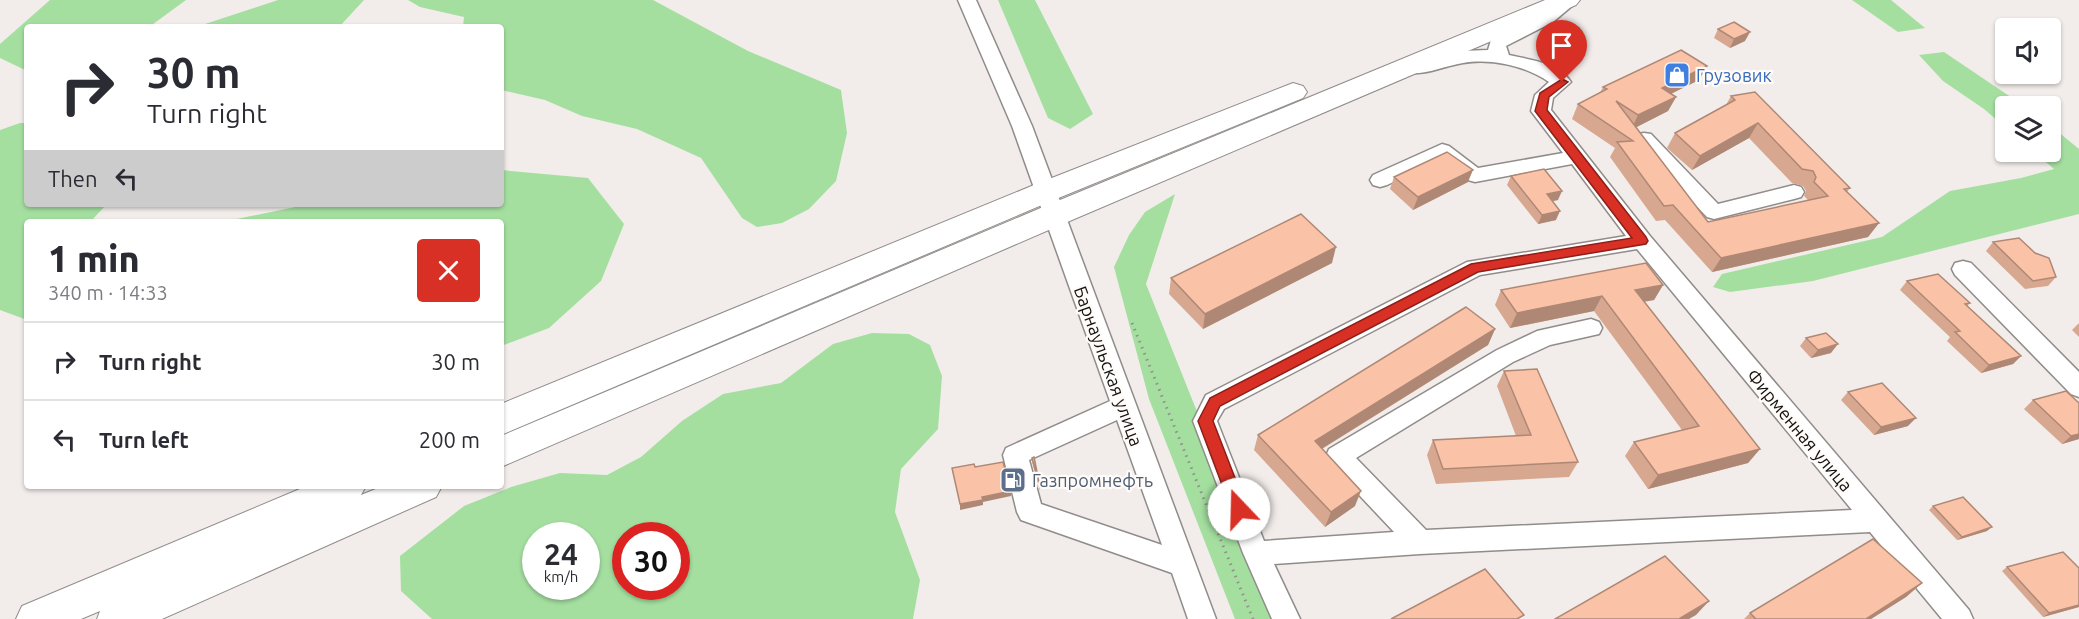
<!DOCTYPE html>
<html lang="en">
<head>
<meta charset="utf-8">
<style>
  body { margin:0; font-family:Ubuntu,sans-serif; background:#f2f2f3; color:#2b2b33; height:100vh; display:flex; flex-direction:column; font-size:22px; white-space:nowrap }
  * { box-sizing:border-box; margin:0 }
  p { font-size:20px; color:#7c7c81 }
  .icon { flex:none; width:33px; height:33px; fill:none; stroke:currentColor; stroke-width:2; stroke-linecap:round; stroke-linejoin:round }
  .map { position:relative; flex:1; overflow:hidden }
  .side { position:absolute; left:24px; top:219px; width:480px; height:270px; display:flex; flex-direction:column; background:#fff; border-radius:6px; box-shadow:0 2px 4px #0004 }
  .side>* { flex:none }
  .guide { position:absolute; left:24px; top:24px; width:480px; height:183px; border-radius:6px; box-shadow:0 2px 4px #0004; background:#fff; color:#2b2b33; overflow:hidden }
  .fabs { position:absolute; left:1995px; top:18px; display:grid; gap:12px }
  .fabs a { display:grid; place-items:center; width:66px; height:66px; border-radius:6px; background:#fff; box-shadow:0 2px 4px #0004; font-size:30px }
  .speed { position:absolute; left:522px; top:522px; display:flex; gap:12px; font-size:30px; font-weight:700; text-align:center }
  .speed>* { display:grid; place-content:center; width:78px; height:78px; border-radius:50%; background:#fff; box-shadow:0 2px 4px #0004; line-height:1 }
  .speed small { font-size:15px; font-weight:400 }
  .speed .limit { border:9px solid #d22; background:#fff; color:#111 }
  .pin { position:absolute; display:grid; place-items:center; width:51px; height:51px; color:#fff; margin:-62px -26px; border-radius:50% 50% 50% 0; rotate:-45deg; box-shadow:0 0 6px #0007 }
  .pin .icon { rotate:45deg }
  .me { position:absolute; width:66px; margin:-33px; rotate:339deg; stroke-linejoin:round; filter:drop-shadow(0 0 4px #0008) }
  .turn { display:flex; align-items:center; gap:21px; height:126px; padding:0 24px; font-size:27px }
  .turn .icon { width:78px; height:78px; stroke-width:2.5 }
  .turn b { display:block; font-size:42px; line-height:51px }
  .then { display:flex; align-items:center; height:57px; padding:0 24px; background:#0003; gap:12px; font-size:22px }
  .round { display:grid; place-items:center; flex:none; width:63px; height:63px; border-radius:6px; background:#f2f2f3 }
  .head { display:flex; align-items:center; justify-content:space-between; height:102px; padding:0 24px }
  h1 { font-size:36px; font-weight:800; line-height:45px }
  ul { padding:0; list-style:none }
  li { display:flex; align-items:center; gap:18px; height:78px; padding:0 24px; border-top:2px solid #e1e1e2 }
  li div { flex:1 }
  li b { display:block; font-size:22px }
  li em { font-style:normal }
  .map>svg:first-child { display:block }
  .green { fill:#a4dfa0; fill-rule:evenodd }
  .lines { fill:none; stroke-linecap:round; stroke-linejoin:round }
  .minor-casing { stroke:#908c89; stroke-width:3 }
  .highway-casing { stroke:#908c89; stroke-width:2 }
  .path { stroke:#928f8d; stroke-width:3; stroke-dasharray:1.5 5; stroke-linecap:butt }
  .minor { fill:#fff; fill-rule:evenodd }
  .highway { fill:#fff; fill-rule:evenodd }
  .wall { fill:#d7a790 }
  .shaded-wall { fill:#af8875 }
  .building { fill:#fac2a7; stroke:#af8875; stroke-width:1.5 }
  .route { fill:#d93025; stroke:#8d1f18; stroke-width:1.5 }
  .labels { text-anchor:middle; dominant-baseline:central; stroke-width:4.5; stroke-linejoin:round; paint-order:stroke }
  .shop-label { font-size:18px; fill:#366cbe; stroke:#fffbf8; text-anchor:start }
  .street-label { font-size:18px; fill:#141211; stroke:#fffbf8 }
  .service-label { font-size:18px; fill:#4e5e75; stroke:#fffbf8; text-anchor:start }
</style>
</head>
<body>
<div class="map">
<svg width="2079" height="619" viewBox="0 0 2079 619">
  <rect width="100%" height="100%" fill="#f2edea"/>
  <g class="green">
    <path d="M 50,0 L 186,0 L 149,27 L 27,27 L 27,71 L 0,58 L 0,44 Z"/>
    <path d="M 278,0 L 364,0 L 339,27 L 196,27 Z"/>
    <path d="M 408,0 L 653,0 L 748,51 L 841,90 L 847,133 L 836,181 L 809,209 L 782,223 L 757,227 L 742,218 L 701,158 L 637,129 L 582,116 L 545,100 L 501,90 L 501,27 L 463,27 L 464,17 L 420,7 Z"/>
    <path d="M 998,0 L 1035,0 L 1093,114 L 1070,129 L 1048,118 Z"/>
    <path d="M 1852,0 L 1891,0 L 1925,28 L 1898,32 Z"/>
    <path d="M 1944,52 L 2024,106 L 2006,106 L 2005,127 L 1984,109 L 1943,81 L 1919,55 Z"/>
    <path d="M 20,123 L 27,123 L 27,204 L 107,204 L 90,222 L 27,222 L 27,320 L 0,310 L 0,130 Z"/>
    <path d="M 2051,126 L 2079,149 L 2079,214 L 1813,281 L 1730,292 L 1713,287 L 1722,274 L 1882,237 L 1950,191 L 2021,178 L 2054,169 L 2034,152 L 2050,152 Z"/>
    <path d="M 501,170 L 588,178 L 624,224 L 601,281 L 549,328 L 501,346 L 501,222 L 222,222 L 310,204 L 501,204 Z"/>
    <path d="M 1175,194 L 1146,284 L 1280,619 L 1235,619 L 1149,399 L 1114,267 L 1129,235 L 1145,212 Z"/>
    <path d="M 872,333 L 909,334 L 930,345 L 942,376 L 938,429 L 901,469 L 895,512 L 920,580 L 913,619 L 432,619 L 401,591 L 400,556 L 464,506 L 511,487 L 560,473 L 607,475 L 641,457 L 682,421 L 723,394 L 781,383 L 833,344 ZM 536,536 L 586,536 L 586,586 L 536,586 ZM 626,536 L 676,536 L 676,586 L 626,586 Z"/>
  </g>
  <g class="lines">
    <g class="minor-casing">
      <g id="minor">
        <path d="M 958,0 L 976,0 L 1032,126 L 1216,619 L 1188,619 L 1172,573 L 1021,520 L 1017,512 L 1003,455 L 1006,448 L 1110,401 L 1012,126 ZM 1117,420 L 1162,545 L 1041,504 L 1029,460 Z"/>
        <path d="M 1559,0 L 1579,0 L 1553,22 L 1506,46 L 1509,55 C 1530,60 1558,62 1571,82 L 1553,98 L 1551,110 L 1650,236 L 1969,610 L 1973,619 L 1942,619 L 1870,532 L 1420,554 L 1274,564 L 1300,619 L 1272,619 L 1243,553 L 1193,421 L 1206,395 L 1467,262 L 1626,236 L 1572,164 L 1475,182 L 1468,180 L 1440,160 L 1387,185 L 1380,187 L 1373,185 L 1370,180 L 1373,175 L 1442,144 L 1449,146 L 1478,168 L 1563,153 L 1531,111 L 1535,95 L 1549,82 C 1526,66 1491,58 1463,63 C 1443,66 1423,77 1402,72 L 1400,68 L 1402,64 L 1433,59 L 1462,51 L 1488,50 L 1491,40 L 1541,14 ZM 1637,249 L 1852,510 L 1426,530 L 1356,458 L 1513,362 L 1550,345 L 1599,334 L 1602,328 L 1599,322 L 1591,319 L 1537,331 L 1497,350 L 1329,449 L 1326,456 L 1329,463 L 1394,532 L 1264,541 L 1217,421 L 1224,409 L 1480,275 Z"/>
        <path d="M 1644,133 L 1651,134 L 1718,204 L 1794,185 L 1801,187 L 1804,192 L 1801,197 L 1794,199 L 1714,219 L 1707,217 L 1637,144 L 1634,139 L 1637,134 Z"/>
        <path d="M 1963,261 L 1971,263 L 2079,372 L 2079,397 L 2071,394 L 1955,275 L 1952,269 L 1955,263 Z"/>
      </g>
    </g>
    <g class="highway-casing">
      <g id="highway">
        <path d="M 1545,0 L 1580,0 L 1576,5 L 1065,223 L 501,467 L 501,436 L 1043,207 Z"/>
        <path d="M 1293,83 L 1303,86 L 1307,92 L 1303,98 L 1056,199 L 501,435 L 501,404 L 1034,185 Z"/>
        <path d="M 307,486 L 366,486 L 361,495 L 383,486 L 442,486 L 436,497 L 162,619 L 97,619 L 100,611 L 81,619 L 16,619 L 22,606 Z"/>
      </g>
    </g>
    <path class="path" d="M 1132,323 L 1253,619"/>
    <use href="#minor" class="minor"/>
    <use href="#highway" class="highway"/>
  </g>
  <g class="wall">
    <path d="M 1718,29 L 1745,41 L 1730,48 L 1714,38 Z"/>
    <path d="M 1707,66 L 1699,80 L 1671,94 L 1676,97 L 1668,111 L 1636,127 L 1708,222 L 1809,201 L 1804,196 L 1806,191 L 1803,186 L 1792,183 L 1749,138 L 1692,170 L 1667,148 L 1675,133 L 1726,105 L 1731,96 L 1850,188 L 1847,192 L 1879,223 L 1868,237 L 1712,272 L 1665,220 L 1656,221 L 1610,157 L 1615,148 L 1572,119 L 1578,104 L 1600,93 L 1603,87 Z"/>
    <path d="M 1511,176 L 1558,200 L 1552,201 L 1556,220 L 1538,224 L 1507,185 Z"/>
    <path d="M 1394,177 L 1468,182 L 1413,210 L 1390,189 Z"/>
    <path d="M 1993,242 L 2056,277 L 2048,286 L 2025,289 L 1986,251 Z"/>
    <path d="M 1332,263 L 1203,329 L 1169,294 L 1171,278 Z"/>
    <path d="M 1907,281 L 1970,303 L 1967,306 L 2021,356 L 2013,364 L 1981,373 L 1947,341 L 1950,337 L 1900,290 Z"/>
    <path d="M 1663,285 L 1654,300 L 1644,301 L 1760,449 L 1748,463 L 1648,489 L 1625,456 L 1634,442 L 1682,430 L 1594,311 L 1510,328 L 1495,305 L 1501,290 Z"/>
    <path d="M 2079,323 L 2079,337 L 2072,330 Z"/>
    <path d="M 1495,329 L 1488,345 L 1322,449 L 1355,506 L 1325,527 L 1254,450 L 1258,435 Z"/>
    <path d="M 1806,338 L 1831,353 L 1811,358 L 1800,346 Z"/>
    <path d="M 1504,371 L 1578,462 L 1569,477 L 1436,484 L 1427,455 L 1433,440 L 1516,436 L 1497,386 Z"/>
    <path d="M 1848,392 L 1908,426 L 1874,435 L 1841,400 Z"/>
    <path d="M 2033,400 L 2079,439 L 2062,444 L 2024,409 Z"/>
    <path d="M 1032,458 L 1040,487 L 1040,491 L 1032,462 Z"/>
    <path d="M 1933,506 L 1987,531 L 1957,540 L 1929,510 Z"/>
    <path d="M 2007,567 L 2079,607 L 2043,617 L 2002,571 Z"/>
    <path d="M 1922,583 L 1906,597 L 1871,619 L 1744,619 L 1750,613 Z"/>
  </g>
  <g class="shaded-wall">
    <path d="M 1750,32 L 1745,41 L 1730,48 L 1734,39 Z"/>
    <path d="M 1707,66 L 1699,80 L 1654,102 L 1662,88 Z"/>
    <path d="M 1676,97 L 1668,111 L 1631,130 L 1638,115 Z"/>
    <path d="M 1758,123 L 1749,138 L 1692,170 L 1700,156 Z"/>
    <path d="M 1473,170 L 1468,182 L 1413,210 L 1418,197 Z"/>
    <path d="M 1562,191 L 1558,200 L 1543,203 L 1547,194 Z"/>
    <path d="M 1560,211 L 1556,220 L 1538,224 L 1542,215 Z"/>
    <path d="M 1879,223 L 1868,237 L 1712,272 L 1721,258 Z"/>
    <path d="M 1336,247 L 1332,263 L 1203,329 L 1205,314 Z"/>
    <path d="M 1663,285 L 1654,300 L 1627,305 L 1635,290 Z"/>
    <path d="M 1602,296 L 1594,311 L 1510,328 L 1517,313 Z"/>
    <path d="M 1495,329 L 1488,345 L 1310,456 L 1315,441 Z"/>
    <path d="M 1838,344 L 1831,353 L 1811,358 L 1818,350 Z"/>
    <path d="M 2021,356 L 2013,364 L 1981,373 L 1989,365 Z"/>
    <path d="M 1916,418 L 1908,426 L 1874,435 L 1881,427 Z"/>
    <path d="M 2079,434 L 2079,439 L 2062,444 L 2071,436 Z"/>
    <path d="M 1760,449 L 1748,463 L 1648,489 L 1658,475 Z"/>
    <path d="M 1011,491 L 1011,496 L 983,502 L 983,505 L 960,510 L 960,504 L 982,497 Z"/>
    <path d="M 1361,491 L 1355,506 L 1325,527 L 1331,512 Z"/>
    <path d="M 1992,527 L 1987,531 L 1957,540 L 1962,537 Z"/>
    <path d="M 1922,583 L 1906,597 L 1871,619 L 1866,619 Z"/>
    <path d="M 1709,601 L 1696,615 L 1689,619 L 1679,619 Z"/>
    <path d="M 2079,605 L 2079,607 L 2043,617 L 2049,613 Z"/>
  </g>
  <g class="building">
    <path d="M 1734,22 L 1750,32 L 1734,39 L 1718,29 Z"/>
    <path d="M 1681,50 L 1707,66 L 1662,88 L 1676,97 L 1638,115 L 1616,101 L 1708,222 L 1828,196 L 1814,182 L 1816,177 L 1813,171 L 1802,169 L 1758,123 L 1700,156 L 1675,133 L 1735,100 L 1731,96 L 1755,92 L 1850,188 L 1844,189 L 1879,223 L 1721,258 L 1673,205 L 1664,206 L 1617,142 L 1633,141 L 1578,104 L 1607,89 L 1603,87 Z"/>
    <path d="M 1447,152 L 1473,170 L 1418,197 L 1394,177 Z"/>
    <path d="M 1544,169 L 1562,191 L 1547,194 L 1560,211 L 1542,215 L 1511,176 Z"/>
    <path d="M 1301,214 L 1336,247 L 1205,314 L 1171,278 Z"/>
    <path d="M 2019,238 L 2035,253 L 2049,258 L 2056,277 L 2033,281 L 1993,242 Z"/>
    <path d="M 1646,263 L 1663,285 L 1635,290 L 1760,449 L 1658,475 L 1634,442 L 1699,426 L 1602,296 L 1517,313 L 1501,290 Z"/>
    <path d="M 1938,274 L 1970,303 L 1965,304 L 2021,356 L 1989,365 L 1955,332 L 1960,331 L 1907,281 Z"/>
    <path d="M 1466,307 L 1495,329 L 1315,441 L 1361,491 L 1331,512 L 1258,435 Z"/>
    <path d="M 1826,333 L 1838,344 L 1818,350 L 1806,338 Z"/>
    <path d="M 1537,369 L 1578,462 L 1443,469 L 1433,440 L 1531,435 L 1504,371 Z"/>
    <path d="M 1882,383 L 1916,418 L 1881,427 L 1848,392 Z"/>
    <path d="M 2066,391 L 2079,403 L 2079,434 L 2071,436 L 2033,400 Z"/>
    <path d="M 1034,457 L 1040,487 L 1032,458 Z"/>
    <path d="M 1003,462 L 1011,491 L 982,497 L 983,500 L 960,504 L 952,468 L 974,464 L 975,467 Z"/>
    <path d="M 1963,497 L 1992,527 L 1962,537 L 1933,506 Z"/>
    <path d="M 1873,539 L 1922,583 L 1866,619 L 1756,619 L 1750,613 Z"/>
    <path d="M 2063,552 L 2079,568 L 2079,605 L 2049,613 L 2007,567 Z"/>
    <path d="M 1665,556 L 1709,601 L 1679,619 L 1555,619 Z"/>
    <path d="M 1485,569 L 1524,615 L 1517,619 L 1391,619 Z"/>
  </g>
  <path class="route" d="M 1562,79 L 1568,82 L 1549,97 L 1547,110 L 1646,237 L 1648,241 L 1646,244 L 1478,272 L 1220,406 L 1213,421 L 1247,509 L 1244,514 L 1239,516 L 1233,514 L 1198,421 L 1210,398 L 1471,264 L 1632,238 L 1535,111 L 1540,93 Z"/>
  <defs>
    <g id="shop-square" transform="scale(1.35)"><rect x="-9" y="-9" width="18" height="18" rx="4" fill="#3f7fe0" stroke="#fffbf8"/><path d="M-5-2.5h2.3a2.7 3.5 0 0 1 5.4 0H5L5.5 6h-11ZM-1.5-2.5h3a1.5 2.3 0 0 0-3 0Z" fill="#fff"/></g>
    <g id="fuel-square" transform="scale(1.35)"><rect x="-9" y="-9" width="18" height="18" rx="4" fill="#5c6f8a" stroke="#fffbf8"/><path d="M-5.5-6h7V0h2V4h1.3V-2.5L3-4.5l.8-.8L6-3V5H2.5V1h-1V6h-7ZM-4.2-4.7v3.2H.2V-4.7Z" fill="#fff"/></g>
  </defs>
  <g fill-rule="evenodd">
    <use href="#shop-square" x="1677" y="75"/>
    <use href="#fuel-square" x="1013" y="480"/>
  </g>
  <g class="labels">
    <g class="shop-label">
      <text x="1696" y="75">Грузовик</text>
    </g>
    <g class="street-label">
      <text transform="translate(1109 366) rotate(70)">Барнаульская улица</text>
      <text transform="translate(1800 430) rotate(50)">Фирменная улица</text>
    </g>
    <g class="service-label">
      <text x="1032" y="480">Газпромнефть</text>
    </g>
  </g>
</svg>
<div class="fabs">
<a><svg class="icon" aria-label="sound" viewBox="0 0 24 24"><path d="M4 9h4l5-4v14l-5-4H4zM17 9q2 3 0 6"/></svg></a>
<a><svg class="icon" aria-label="layers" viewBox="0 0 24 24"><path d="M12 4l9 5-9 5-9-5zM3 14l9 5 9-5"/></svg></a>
</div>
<div class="speed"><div>24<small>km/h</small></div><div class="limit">30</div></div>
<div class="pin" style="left:1562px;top:82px;background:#d93025"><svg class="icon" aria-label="arrive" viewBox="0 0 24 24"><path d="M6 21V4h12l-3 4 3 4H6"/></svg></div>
<svg class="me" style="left:1239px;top:509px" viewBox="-20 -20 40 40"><circle r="19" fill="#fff"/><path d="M0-13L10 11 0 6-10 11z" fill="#d93025"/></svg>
<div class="guide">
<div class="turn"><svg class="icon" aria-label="right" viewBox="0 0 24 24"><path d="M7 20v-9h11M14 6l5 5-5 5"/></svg><div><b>30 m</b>Turn right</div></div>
<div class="then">Then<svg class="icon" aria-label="left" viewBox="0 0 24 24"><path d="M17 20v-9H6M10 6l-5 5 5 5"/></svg></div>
</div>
<section class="side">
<div class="head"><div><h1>1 min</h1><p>340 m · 14:33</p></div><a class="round" style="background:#d93025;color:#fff"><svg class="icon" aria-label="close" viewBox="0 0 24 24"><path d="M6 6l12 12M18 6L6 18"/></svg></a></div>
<ul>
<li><svg class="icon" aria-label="right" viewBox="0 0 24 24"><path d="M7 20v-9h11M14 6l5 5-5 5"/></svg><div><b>Turn right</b></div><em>30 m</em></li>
<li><svg class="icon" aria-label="left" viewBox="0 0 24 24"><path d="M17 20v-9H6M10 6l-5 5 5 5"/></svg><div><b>Turn left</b></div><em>200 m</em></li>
</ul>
</section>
</div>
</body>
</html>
